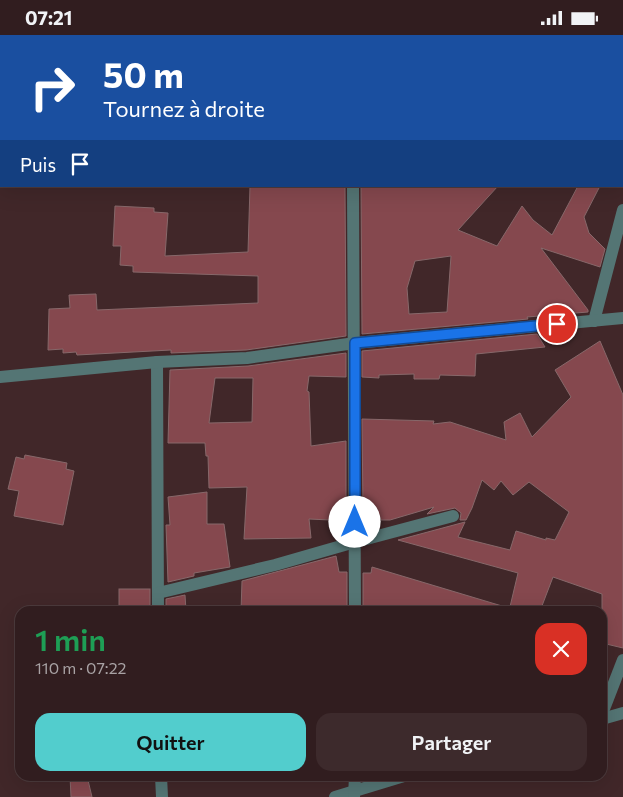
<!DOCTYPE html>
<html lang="fr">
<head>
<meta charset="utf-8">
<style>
  body { margin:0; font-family:Commissioner,sans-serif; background:#3d2a2c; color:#f1f3f6; height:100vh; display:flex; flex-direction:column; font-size:19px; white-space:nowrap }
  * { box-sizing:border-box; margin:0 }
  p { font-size:16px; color:#a8a2a4 }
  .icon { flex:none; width:28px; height:28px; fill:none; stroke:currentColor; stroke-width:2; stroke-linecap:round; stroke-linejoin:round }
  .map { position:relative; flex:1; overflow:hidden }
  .side { position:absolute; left:15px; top:571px; width:592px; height:175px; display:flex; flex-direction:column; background:#311d1f; border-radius:15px; box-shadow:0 5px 20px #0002,0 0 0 1px #4c3b3d }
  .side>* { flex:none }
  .guide { position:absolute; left:0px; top:0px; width:624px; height:152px; box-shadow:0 5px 20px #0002,0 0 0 1px #4c3b3d; background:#1a4fa0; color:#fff; overflow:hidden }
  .pin { position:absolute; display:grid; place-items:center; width:42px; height:42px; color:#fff; margin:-21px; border:2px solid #fff; border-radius:50%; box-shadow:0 1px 5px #0007 }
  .me { position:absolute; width:55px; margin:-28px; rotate:0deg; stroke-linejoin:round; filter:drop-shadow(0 0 4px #0008) }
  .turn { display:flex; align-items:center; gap:18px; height:105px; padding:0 20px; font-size:22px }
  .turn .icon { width:65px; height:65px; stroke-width:2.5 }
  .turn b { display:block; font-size:35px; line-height:42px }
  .then { display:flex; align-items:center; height:48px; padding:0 20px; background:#0003; gap:10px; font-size:19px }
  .round { display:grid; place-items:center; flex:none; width:52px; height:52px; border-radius:15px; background:#3d2a2c }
  .summary { display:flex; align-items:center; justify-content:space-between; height:85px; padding:0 20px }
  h1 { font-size:30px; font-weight:600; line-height:38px; color:#1e9e55 }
  .button { display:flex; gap:10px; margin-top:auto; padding:10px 20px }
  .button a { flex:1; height:58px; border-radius:15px; background:#52cdcd; color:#111; font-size:20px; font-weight:600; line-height:58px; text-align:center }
  .button a+a { background:#3d2a2c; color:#f1f3f6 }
  .status { display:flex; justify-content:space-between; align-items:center; height:35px; padding:0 25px; background:#311d1f; direction:ltr }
  .status svg { height:14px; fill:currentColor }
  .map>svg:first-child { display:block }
  .building { fill:#85484e; stroke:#87686a; fill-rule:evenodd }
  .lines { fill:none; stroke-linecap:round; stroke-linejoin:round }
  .minor { stroke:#547574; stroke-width:12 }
  .route-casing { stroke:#114b97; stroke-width:12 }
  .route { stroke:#1a73e8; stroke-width:9 }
</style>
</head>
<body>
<div class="status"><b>07:21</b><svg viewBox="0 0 49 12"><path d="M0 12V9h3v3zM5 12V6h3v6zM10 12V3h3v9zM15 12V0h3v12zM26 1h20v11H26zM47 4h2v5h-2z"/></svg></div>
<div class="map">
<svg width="623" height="762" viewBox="0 0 623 762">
  <rect width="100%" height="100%" fill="#412729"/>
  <g class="building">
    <path d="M 250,151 L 345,151 L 346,301 L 246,315 L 171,318 L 171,315 L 77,320 L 76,317 L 63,318 L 63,314 L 48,315 L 49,274 L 70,273 L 69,260 L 96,259 L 97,275 L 258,268 L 258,241 L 133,237 L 133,231 L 120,230 L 121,211 L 113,211 L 115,171 L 154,173 L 154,177 L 168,178 L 165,221 L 248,217 Z"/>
    <path d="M 361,151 L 498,151 L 458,195 L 497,211 L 522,171 L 533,185 L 552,200 L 578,151 L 600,151 L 584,182 L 589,198 L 605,214 L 600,232 L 541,213 L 588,275 L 588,277 L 527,282 L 528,284 L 362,299 ZM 451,221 L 447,277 L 409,279 L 407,253 L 415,226 Z"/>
    <path d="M 537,299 L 545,312 L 476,319 L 475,341 L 440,340 L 439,344 L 414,344 L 414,339 L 379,340 L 379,343 L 362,342 L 362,316 Z"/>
    <path d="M 600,306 L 623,360 L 623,613 L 602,608 L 602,559 L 553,542 L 540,576 L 509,576 L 518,538 L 398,505 L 465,487 L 458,502 L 510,515 L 516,496 L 546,505 L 546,503 L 555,505 L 569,477 L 529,447 L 513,460 L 501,446 L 494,455 L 482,445 L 472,473 L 466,485 L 460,485 L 461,478 L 455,473 L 427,479 L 434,472 L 390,485 L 381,485 L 380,482 L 373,484 L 371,475 L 363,475 L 362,384 L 434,386 L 433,389 L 450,387 L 506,405 L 504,387 L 520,378 L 532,402 L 571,362 L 555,335 Z"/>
    <path d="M 346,318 L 346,342 L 309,341 L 307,356 L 309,357 L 311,411 L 346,406 L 346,475 L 339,475 L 338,485 L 330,483 L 330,485 L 309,484 L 311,503 L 244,504 L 247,452 L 209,453 L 208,421 L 206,421 L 205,408 L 168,408 L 170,335 L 248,331 ZM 215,343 L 253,343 L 252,387 L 209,388 Z"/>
    <path d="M 25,420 L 67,428 L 66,434 L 74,436 L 63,490 L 14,481 L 19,456 L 8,454 L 16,422 L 24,424 Z"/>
    <path d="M 207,457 L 207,489 L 224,489 L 230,532 L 194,538 L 194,541 L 168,547 L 166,490 L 170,490 L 168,462 Z"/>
    <path d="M 336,521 L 339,537 L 347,537 L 347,576 L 241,576 L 242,546 Z"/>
    <path d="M 372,532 L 502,571 L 501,576 L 363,576 L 363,538 L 371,538 Z"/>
    <rect x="119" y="554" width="31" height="22"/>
    <path d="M 185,560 L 186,576 L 166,576 L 166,564 Z"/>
    <path d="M 70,741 L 87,741 L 92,762 L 71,762 Z"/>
  </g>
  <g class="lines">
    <g class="minor">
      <path d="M 351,0 L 351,1"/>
      <path d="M 622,106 L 623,106"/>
      <path d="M 0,143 L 1,143"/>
      <path d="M 353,151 L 355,576"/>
      <path d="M 594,286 L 623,175"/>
      <path d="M 157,327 L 158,576"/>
      <path d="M 0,342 L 157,327 L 247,323 L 355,308 L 623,283"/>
      <path d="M 158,558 L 275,530 L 355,507 L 453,481"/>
      <path d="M 602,679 L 623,625"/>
      <path d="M 602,684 L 623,678"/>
      <path d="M 161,741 L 162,762"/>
      <path d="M 335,762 L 404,741"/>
      <path d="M 354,762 L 355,741"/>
    </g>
  </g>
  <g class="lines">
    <g class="route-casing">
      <path id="route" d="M 355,487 L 355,308 L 557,289"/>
    </g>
    <use href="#route" class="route"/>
  </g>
</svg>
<div class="pin" style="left:557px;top:289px;background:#d93025"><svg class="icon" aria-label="arrive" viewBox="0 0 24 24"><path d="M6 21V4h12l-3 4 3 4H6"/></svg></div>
<svg class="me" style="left:355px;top:487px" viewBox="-20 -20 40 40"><circle r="19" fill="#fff"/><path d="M0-13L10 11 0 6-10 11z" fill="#1a73e8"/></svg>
<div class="guide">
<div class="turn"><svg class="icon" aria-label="right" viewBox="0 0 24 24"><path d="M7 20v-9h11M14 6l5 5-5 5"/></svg><div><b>50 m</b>Tournez à droite</div></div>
<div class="then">Puis<svg class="icon" aria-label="arrive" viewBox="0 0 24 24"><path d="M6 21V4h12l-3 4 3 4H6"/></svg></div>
</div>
<section class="side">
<div class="summary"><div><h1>1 min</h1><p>110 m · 07:22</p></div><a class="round" style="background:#d93025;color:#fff"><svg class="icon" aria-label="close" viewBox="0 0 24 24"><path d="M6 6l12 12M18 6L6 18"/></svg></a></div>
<div class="button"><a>Quitter</a><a>Partager</a></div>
</section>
</div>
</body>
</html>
